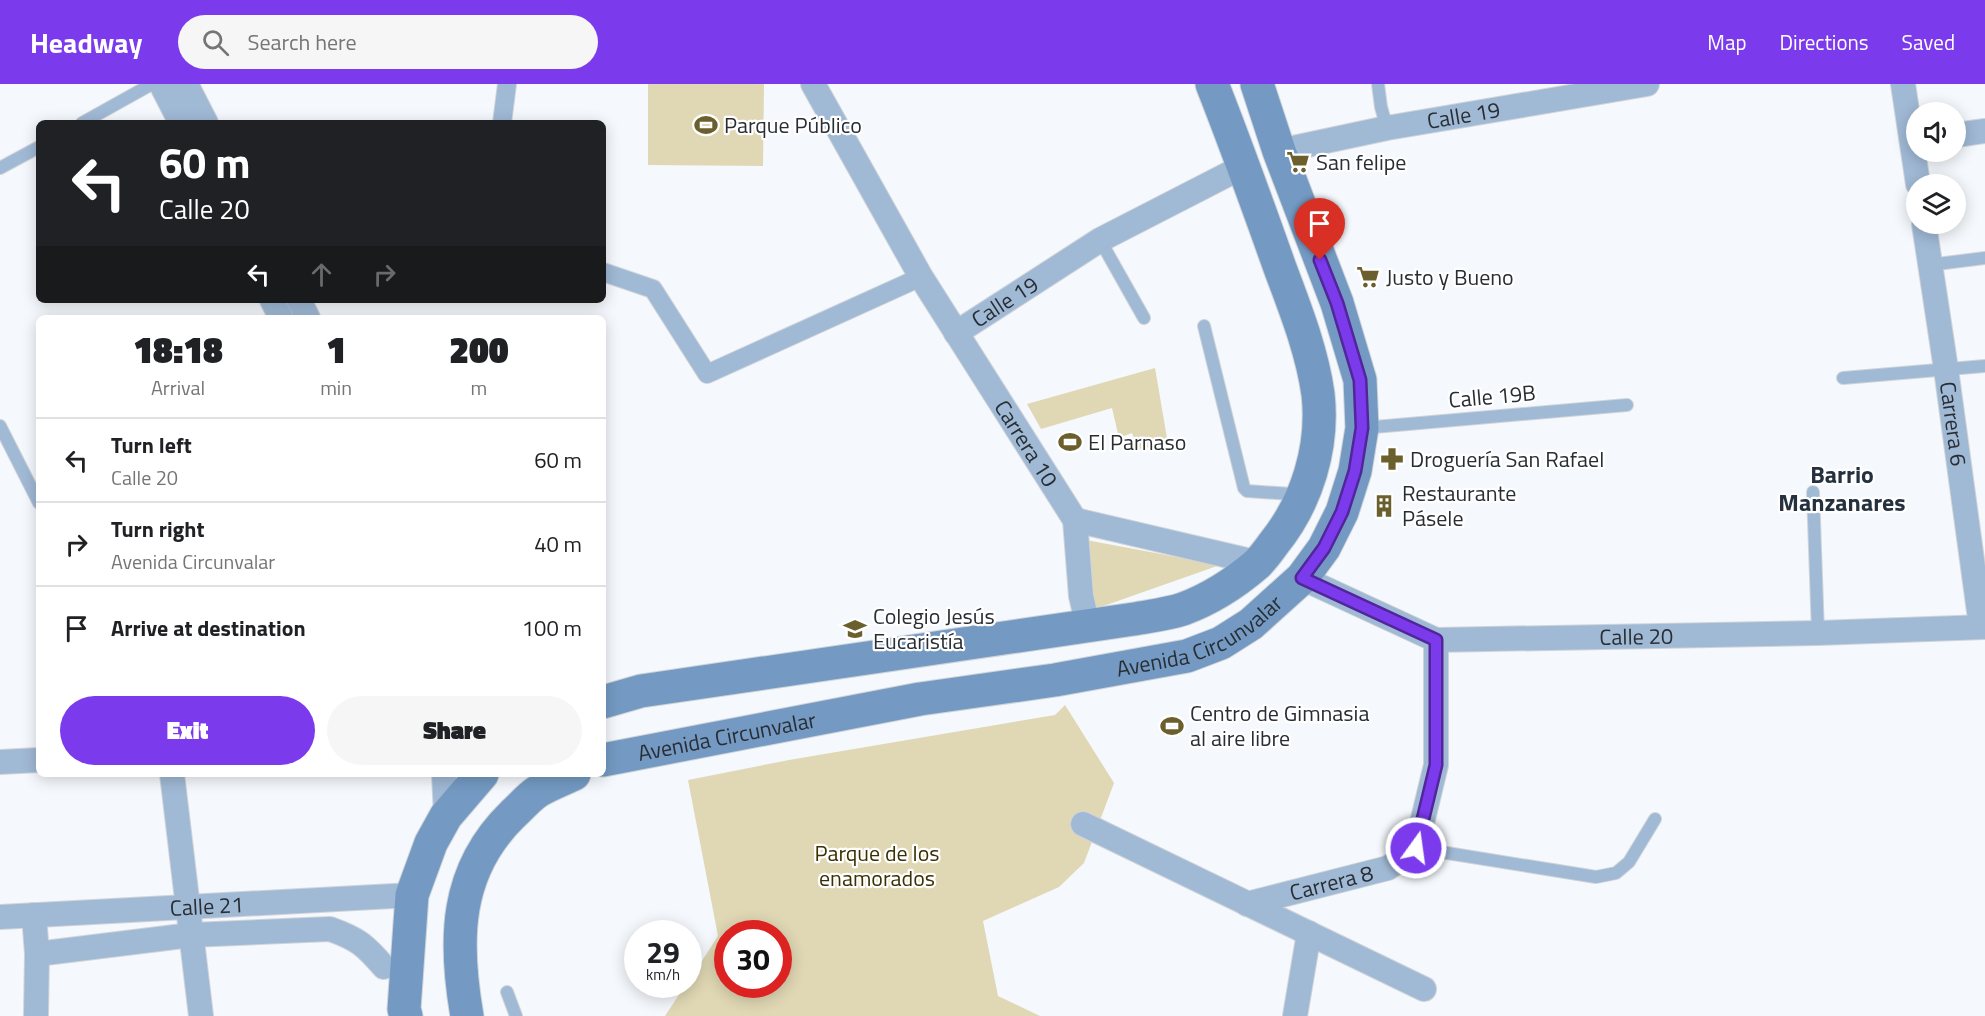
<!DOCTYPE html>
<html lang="en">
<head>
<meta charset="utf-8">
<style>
  body { margin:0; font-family:"Titillium Web",sans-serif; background:#f6f6f6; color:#202124; height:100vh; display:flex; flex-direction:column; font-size:22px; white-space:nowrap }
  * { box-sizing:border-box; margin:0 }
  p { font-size:20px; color:#757577 }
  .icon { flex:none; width:33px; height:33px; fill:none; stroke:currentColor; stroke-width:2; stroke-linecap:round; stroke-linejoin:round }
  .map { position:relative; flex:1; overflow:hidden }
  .details { position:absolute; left:36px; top:231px; width:570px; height:462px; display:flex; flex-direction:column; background:#fff; border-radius:9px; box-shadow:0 3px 15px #0003 }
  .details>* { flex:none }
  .top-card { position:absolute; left:36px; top:36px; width:570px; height:183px; border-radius:9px; box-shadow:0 3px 15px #0003; background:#202124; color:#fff; overflow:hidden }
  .buttons { position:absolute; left:1906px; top:18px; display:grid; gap:12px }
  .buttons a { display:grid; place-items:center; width:60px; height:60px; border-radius:50%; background:#fff; box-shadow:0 3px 15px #0003; font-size:30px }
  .speed { position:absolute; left:624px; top:836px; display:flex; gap:12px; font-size:30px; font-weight:700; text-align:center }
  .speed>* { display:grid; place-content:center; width:78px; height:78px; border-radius:50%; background:#fff; box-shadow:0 3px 15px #0003; line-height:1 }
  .speed small { font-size:15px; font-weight:400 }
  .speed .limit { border:9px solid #d22; background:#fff; color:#111 }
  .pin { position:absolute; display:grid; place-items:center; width:51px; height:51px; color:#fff; margin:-62px -26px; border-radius:50% 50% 50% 0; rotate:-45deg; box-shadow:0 0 6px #0007 }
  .pin .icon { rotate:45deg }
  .me { position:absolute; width:66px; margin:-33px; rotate:14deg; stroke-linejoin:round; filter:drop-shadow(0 0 4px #0008) }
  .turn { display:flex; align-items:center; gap:21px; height:126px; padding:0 24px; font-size:27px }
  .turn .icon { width:78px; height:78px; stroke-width:2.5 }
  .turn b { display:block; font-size:42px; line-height:51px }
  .lanes { display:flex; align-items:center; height:57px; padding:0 24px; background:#0003; justify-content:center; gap:30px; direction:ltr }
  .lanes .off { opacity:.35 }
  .eta { display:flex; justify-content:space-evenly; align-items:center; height:102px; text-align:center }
  .eta b { font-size:36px; font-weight:800; line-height:42px }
  .cta { display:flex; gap:12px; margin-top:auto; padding:12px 24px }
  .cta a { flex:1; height:69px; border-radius:36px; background:#7c3aed; color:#fff; font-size:24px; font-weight:800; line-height:69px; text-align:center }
  .cta a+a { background:#f6f6f6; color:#202124 }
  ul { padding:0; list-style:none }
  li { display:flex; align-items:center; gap:18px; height:84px; padding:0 24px; border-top:2px solid #e0e0e0 }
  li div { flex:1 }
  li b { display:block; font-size:22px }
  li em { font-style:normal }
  header { display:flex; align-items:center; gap:36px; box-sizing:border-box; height:84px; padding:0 30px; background:#7c3aed; color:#fff }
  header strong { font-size:28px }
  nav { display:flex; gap:33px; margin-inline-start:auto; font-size:21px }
  .search { width:420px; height:54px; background:#f6f6f6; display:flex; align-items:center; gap:15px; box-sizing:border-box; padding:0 21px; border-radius:33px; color:#757577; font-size:22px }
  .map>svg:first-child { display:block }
  .green { fill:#e0d8b4; fill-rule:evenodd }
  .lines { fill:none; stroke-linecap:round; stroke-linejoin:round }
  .service-casing { stroke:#d0d4d8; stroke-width:14 }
  .pedestrian-casing { stroke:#d0d4d8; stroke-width:20 }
  .minor-casing { stroke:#d0d4d8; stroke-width:26 }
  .secondary-casing { stroke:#d0d4d8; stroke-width:35 }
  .service { stroke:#a0b9d5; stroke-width:12 }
  .pedestrian { stroke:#a0b9d5; stroke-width:18 }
  .minor { stroke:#a0b9d5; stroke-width:24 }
  .secondary { stroke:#749ac3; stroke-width:33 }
  .route-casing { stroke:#51269a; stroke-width:15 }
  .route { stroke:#7c3aed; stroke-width:10 }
  .labels { text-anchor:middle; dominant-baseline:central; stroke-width:4.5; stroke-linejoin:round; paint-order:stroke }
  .street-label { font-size:22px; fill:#282e34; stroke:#fff }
  .poi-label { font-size:22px; fill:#282e34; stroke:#fff; text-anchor:start }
  .park-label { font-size:22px; fill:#3a3102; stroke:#fff }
  .neighbourhood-label { font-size:24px; font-weight:bold; fill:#25313f; stroke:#fff }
</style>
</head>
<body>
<header>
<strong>Headway</strong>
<div class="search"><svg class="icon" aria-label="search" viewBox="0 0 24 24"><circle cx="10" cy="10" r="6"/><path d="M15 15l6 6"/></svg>Search here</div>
<nav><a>Map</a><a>Directions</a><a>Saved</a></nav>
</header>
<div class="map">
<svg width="1985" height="932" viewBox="0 0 1985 932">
  <rect width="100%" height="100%" fill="#f5f8fc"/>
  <g class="green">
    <path d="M 648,0 L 764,0 L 763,82 L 648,81 Z"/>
    <path d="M 1155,284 L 1168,360 L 1139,365 L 1132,349 L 1119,354 L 1112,324 L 1041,345 L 1027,320 Z"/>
    <path d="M 1086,456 L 1220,481 L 1095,525 L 1084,494 Z"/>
    <path d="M 1065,621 L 1114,699 L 1084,779 L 1059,803 L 983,837 L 998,912 L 1040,932 L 665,932 L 686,900 L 688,900 L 689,897 L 718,852 L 688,696 L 789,676 L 1055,631 ZM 728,849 L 778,849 L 778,900 L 728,900 Z"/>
  </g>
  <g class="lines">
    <g class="service-casing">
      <g id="service">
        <path d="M 1378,0 L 1381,23 L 1387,44"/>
        <path d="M 82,39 L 152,0"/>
        <path d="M 0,84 L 39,63"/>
        <path d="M 1100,156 L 1144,234"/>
        <path d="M 1929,181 L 1985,174"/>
        <path d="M 1204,242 L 1244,404 L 1247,407 L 1292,410 L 1298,413"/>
        <path d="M 1843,294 L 1985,282"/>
        <path d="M 0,342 L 39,419"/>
        <path d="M 1363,344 L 1627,321"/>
        <path d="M 1813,408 L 1818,549"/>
        <path d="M 1416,764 L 1596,793 L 1616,789 L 1629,778 L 1655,735"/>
        <path d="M 507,908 L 516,932"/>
      </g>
    </g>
    <g class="pedestrian-casing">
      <g id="pedestrian">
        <path d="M 502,39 L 507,0"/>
        <path d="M 603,188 L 653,205 L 707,290 L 921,193"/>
      </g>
    </g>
    <g class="minor-casing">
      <g id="minor">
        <path d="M 161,0 L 181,39"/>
        <path d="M 186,0 L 206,39"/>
        <path id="s1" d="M 813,0 L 921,193 L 1075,436 L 1081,512 L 1088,542"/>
        <path d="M 1903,0 L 1918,100"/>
        <path d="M 1956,51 L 1985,47"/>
        <path id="s2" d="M 1279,67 L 1387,44 L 1647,0"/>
        <path id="s3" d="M 1924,140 L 1946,285 L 1981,542"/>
        <path d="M 272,216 L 281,234"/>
        <path d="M 299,216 L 308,234"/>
        <path id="s4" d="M 956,249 L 1100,156 L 1244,82"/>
        <path d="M 1075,436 L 1259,479"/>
        <path id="s5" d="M 1302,494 L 1436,556 L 1818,549 L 1985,543"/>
        <path d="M 0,678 L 39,676"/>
        <path d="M 172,690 L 201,932"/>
        <path d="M 444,690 L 446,732"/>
        <path d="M 1083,740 L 1424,905"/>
        <path id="s6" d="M 1247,820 L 1388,784 L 1416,764 L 1436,681 L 1436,556"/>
        <path d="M 34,831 L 37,870 L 36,932"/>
        <path id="s7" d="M 0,833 L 412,811"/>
        <path d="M 37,870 L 191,851 L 330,845 C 358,855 365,861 384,883"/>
        <path d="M 1295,932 L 1309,849"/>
      </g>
    </g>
    <g class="secondary-casing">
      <g id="secondary">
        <path d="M 603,618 L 641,607 L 1134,535 C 1150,532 1168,530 1183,525 C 1210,515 1235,499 1257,480 C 1263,474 1269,466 1274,459 C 1307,418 1324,363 1318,310 C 1312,267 1295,224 1280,184 C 1258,122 1236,61 1212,0"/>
        <path id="s8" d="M 603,676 L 920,615 L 1055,596 L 1187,572 L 1221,559 L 1251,540 L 1302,494 L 1324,464 L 1342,428 L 1355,387 L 1362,344 L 1360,296 L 1337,219 L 1279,67 L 1257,0"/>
        <path d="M 406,932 L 404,925 L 412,811 L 431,759 L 446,732 L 482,690"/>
        <path d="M 467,932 C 454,857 454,787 513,730 C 521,723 528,714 537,708 C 548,701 562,696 574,690"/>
      </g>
    </g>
    <use href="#service" class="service"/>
    <use href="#pedestrian" class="pedestrian"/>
    <use href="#minor" class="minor"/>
    <use href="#secondary" class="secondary"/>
  </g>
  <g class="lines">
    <g class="route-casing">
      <path id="route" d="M 1320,176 L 1337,219 L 1360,296 L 1362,344 L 1355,387 L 1342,428 L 1324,464 L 1302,494 L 1436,556 L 1436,681 L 1416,764"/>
    </g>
    <use href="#route" class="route"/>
  </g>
  <defs>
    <g id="stadium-bare" transform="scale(1.8)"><path d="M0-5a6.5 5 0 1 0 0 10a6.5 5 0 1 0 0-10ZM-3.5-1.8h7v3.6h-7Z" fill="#6b602d" stroke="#fff" stroke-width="2.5" paint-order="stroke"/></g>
    <g id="supermarket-bare" transform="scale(1.8)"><path d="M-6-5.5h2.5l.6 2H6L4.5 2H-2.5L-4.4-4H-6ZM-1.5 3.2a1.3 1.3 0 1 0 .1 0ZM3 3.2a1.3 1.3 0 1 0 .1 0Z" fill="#6b602d" stroke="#fff" stroke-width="2.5" paint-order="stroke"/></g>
    <g id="pharmacy-bare" transform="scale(1.8)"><path d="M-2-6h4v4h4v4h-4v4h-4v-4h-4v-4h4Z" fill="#6b602d" stroke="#fff" stroke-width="2.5" paint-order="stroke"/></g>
    <g id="building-bare" transform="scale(1.8)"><path d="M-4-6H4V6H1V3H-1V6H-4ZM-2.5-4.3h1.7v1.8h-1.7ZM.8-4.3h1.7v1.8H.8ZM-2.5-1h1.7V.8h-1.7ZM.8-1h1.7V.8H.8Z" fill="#6b602d" stroke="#fff" stroke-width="2.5" paint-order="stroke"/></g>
    <g id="school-bare" transform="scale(1.8)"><path d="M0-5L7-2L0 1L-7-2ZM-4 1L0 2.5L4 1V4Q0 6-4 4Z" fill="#6b602d" stroke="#fff" stroke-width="2.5" paint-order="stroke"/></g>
  </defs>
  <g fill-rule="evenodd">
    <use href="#stadium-bare" x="706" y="41"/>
    <use href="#supermarket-bare" x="1298" y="78"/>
    <use href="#supermarket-bare" x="1368" y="193"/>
    <use href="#stadium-bare" x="1070" y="358"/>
    <use href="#pharmacy-bare" x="1392" y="375"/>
    <use href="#building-bare" x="1384" y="422"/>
    <use href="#school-bare" x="855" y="545"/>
    <use href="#stadium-bare" x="1172" y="642"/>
  </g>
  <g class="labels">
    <g class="street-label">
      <text stroke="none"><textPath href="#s2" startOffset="188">Calle 19</textPath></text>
      <text stroke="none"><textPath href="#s4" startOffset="58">Calle 19</textPath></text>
      <text transform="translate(1492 312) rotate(-5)">Calle 19B</text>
      <text stroke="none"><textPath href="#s3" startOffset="202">Carrera 6</textPath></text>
      <text stroke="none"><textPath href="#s1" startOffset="418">Carrera 10</textPath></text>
      <text stroke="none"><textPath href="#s8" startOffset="612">Avenida Circunvalar</textPath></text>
      <text stroke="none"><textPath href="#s5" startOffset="348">Calle 20</textPath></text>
      <text stroke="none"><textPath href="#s8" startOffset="126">Avenida Circunvalar</textPath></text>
      <text stroke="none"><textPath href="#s6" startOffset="87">Carrera 8</textPath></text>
      <text stroke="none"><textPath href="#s7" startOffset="207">Calle 21</textPath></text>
    </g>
    <g class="poi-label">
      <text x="724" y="41">Parque Público</text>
      <text x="1316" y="78">San felipe</text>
      <text x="1386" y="193">Justo y Bueno</text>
      <text x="1088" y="358">El Parnaso</text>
      <text x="1410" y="375">Droguería San Rafael</text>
      <text x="1402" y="409">Restaurante<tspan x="1402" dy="25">Pásele</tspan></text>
      <text x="873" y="532">Colegio Jesús<tspan x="873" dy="25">Eucaristía</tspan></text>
      <text x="1190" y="629">Centro de Gimnasia<tspan x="1190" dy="25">al aire libre</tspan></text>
    </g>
    <g class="park-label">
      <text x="877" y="769">Parque de los<tspan x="877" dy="25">enamorados</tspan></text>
    </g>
    <g class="neighbourhood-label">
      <text x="1842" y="390">Barrio<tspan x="1842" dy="28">Manzanares</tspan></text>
    </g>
  </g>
</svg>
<div class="buttons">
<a><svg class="icon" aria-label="sound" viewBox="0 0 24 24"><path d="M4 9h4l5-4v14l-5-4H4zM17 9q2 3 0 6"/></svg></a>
<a><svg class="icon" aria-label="layers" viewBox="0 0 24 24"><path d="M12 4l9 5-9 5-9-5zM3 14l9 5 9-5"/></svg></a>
</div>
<div class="speed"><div>29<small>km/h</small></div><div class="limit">30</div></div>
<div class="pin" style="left:1320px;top:176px;background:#d93025"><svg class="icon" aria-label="arrive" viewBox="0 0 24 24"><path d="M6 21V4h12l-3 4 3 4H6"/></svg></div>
<svg class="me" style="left:1416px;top:764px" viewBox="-20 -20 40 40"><circle r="17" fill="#7c3aed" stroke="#fff" stroke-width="3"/><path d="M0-11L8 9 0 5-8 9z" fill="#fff"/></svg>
<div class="top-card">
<div class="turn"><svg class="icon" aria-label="left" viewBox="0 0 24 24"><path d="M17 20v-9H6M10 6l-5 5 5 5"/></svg><div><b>60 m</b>Calle 20</div></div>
<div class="lanes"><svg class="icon" aria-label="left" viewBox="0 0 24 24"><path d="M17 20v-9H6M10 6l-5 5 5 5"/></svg><svg class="icon off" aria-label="ahead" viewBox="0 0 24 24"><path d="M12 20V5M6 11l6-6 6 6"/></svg><svg class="icon off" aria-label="right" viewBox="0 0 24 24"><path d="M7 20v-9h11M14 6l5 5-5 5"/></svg></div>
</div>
<section class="details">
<div class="eta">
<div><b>18:18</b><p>Arrival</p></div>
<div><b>1</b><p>min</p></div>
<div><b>200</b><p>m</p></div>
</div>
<ul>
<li><svg class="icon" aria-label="left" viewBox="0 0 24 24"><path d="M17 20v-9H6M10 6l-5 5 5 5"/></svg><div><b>Turn left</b><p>Calle 20</p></div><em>60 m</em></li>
<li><svg class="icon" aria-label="right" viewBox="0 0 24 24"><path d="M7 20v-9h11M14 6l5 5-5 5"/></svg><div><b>Turn right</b><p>Avenida Circunvalar</p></div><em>40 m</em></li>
<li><svg class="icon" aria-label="arrive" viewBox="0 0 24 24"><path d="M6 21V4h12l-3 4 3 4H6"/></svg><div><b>Arrive at destination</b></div><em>100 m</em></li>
</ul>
<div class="cta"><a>Exit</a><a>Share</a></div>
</section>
</div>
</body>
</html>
